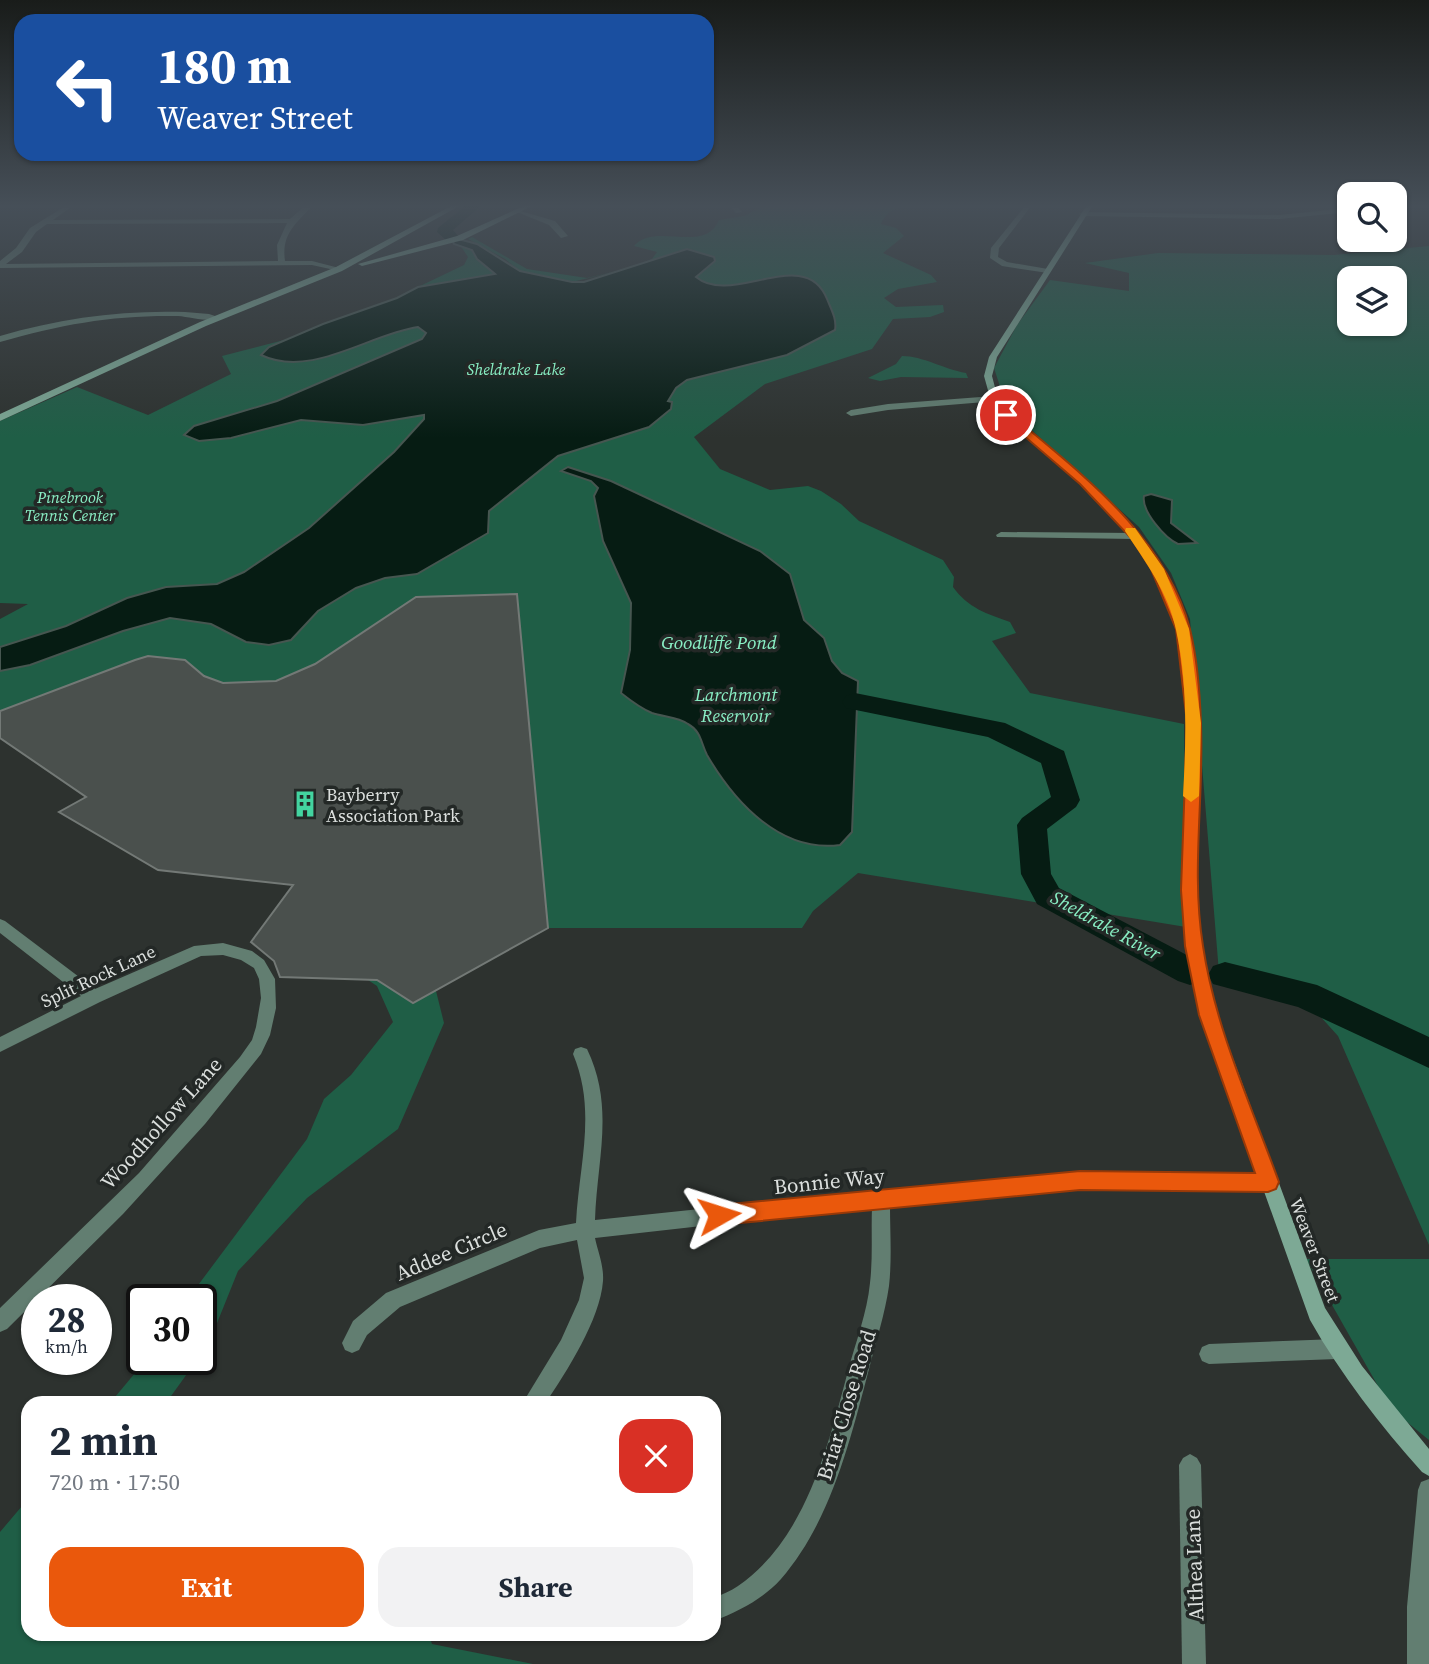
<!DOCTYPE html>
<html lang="en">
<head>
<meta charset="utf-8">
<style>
  body { margin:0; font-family:"Source Serif 4",serif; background:#f2f2f3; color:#1f2937; height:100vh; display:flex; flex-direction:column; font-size:26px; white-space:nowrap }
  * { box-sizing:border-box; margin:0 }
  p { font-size:23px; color:#747a83 }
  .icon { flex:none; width:38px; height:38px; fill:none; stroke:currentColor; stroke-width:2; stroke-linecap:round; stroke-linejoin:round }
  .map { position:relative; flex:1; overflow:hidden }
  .sheet { position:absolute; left:21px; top:1396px; width:700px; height:245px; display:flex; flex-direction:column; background:#fff; border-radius:21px; box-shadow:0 2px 5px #0004 }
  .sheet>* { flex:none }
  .hud { position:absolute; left:14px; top:14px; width:700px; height:147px; border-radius:21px; box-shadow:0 2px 5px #0004; background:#1a4fa0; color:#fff; overflow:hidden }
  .tools { position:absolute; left:1337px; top:182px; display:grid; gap:14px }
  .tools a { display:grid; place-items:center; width:70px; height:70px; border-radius:14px; background:#fff; box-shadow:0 2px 5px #0004; font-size:35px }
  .speed { position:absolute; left:21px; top:1284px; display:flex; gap:14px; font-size:35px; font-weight:700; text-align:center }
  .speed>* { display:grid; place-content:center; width:91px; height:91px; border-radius:50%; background:#fff; box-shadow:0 2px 5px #0004; line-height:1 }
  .speed small { font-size:18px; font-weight:400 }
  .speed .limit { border:4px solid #111; border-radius:10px; background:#fff; color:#111 }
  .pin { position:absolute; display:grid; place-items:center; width:60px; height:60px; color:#fff; margin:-30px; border:4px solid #fff; border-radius:50%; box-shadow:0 2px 7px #0007 }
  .me { position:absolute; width:77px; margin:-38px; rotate:84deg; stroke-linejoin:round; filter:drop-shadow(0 0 5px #0008) }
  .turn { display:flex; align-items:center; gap:24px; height:147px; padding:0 28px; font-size:32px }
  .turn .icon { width:91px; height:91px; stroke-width:2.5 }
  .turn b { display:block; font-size:49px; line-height:60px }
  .round { display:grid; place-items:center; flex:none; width:74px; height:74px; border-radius:21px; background:#f2f2f3 }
  .summary { display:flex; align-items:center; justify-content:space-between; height:119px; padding:0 28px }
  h1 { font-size:42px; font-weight:700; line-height:52px }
  .action { display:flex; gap:14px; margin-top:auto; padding:14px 28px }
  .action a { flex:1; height:80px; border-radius:21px; background:#ea580c; color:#fff; font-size:28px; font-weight:700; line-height:80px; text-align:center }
  .action a+a { background:#f2f2f3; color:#1f2937 }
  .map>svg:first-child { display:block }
  .green { fill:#1f5e46; fill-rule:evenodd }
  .water { fill:#061c13; stroke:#465650; stroke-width:2 }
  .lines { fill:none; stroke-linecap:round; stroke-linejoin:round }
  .river { fill:#061c13; fill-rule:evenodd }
  .building { fill:#4a504d; stroke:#737976; stroke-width:2 }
  .street { fill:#627e71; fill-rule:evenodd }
  .secondary { fill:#7da995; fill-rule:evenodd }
  .route { fill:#ea580c; stroke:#983908; stroke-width:2 }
  .slow { fill:#f59e0b }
  .labels { text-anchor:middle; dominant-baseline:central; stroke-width:7; stroke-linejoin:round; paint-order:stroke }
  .far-water-label { font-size:16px; font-style:italic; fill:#89efc4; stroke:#232826 }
  .far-park-label { font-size:16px; font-style:italic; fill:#8aefc5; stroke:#232826 }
  .park-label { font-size:18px; font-style:italic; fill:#8aefc5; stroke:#232826 }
  .poi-label { font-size:18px; fill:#dbdfdd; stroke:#232826; text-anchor:start }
  .street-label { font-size:18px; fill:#dbdfdd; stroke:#232826 }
  .water-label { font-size:19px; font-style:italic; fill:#89efc4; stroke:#232826 }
  .near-street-label { font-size:21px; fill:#dbdfdd; stroke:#232826 }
</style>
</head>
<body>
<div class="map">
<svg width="1429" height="1664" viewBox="0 0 1429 1664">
  <rect width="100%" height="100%" fill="#2d322f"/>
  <g class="green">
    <path d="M 777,205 L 912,205 C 896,208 888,209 881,224 L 896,228 L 904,236 L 883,253 L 931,275 L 937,282 L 898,289 L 884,298 L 896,307 L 943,305 L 944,312 L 930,317 L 893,319 L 872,349 L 765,384 L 694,437 L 720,469 L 770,490 L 808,486 L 821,491 L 841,504 L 859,521 L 943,560 L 954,577 L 953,587 C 968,608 987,614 1010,622 L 1016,633 L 992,641 L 1030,693 L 1184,724 L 1186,927 L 858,873 L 813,911 L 802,928 L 548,928 L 517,594 L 416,597 L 315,664 L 276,681 L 223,683 L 204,676 L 184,660 L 148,656 L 0,711 L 0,619 L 28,604 L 0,603 L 0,421 L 77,387 L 148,415 L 231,374 L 222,356 L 292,338 L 439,286 L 418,287 L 464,265 L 468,257 L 460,245 L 472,250 L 477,259 L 495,271 L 565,286 L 648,277 L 681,250 L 636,266 L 652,259 L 657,252 L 634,246 C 655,221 704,255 719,220 L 744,216 L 764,206 Z"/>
    <path d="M 472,237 L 527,269 L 587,278 L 626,269 L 572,282 L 520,271 L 505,259 L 468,239 Z"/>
    <path d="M 1429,246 L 1429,1245 L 1338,1036 L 1310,1005 L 1220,985 L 1190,619 L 1171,573 L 1139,527 L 1007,408 L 994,368 L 1017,325 L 1050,280 L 1129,291 L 1129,273 L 1085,263 L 1158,253 L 1334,255 ZM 1349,278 L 1395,278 L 1395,324 L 1349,324 Z"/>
    <path d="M 902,356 C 923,356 943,369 966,373 L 968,378 L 901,377 L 880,381 L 868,378 L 896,364 Z"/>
    <path d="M 428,959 L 444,1023 L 398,1129 L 307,1198 L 238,1271 L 209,1343 L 201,1354 L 201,1300 L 187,1300 L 307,1139 L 324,1099 L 351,1075 L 393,1022 L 377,986 L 353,970 Z"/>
    <path d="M 1306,1259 L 1429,1259 L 1429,1440 L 1391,1409 Z"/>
    <path d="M 146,1360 L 197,1360 L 166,1403 L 110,1403 Z"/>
    <path d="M 28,1499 L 28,1634 L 429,1635 L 432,1644 L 533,1664 L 0,1664 L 0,1532 Z"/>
  </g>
  <g class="water">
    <path d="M 451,237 L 477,244 L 520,271 L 572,282 L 584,282 L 687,249 L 714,257 L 715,261 L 696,277 C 732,307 805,244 827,299 C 831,309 837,319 835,330 L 787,355 L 687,380 L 676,388 L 668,401 L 672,402 L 671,409 L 649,427 L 558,456 L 489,511 L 488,533 L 417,574 L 385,578 L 356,588 L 318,611 L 291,640 L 269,645 L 246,642 L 211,624 L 170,618 L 123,631 L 30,665 L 0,671 L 0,647 L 66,626 L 127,598 L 166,587 L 217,584 L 244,572 L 309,528 L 394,452 L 424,419 L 424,415 L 363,425 L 301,420 L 231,438 L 199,441 L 184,435 L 194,426 L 277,401 L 422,339 L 426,333 L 418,327 C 369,334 311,379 261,355 L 269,347 L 323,324 L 397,298 L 418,287 L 495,274 L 477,259 L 472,250 L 454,244 Z"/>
    <path d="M 568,467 L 611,481 L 760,551 L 790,574 L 804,620 L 824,638 L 832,661 L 842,673 L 858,681 L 852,832 L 840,845 C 781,853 735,803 707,755 C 701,743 701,731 688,724 C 678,717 664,717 652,713 C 640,708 631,701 621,693 L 630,650 L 631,603 L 603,541 L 594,496 L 598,488 L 591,481 L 561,471 Z"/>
    <path d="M 1151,494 L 1172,500 L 1171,523 L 1197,543 L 1178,544 C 1165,538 1141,511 1144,496 Z"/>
  </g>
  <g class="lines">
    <g class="river">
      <path d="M 466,205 L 482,205 L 453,230 L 459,237 L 456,240 L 446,240 L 437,232 L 438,228 Z"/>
      <path d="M 855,693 L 1005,723 L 1064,751 L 1080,800 L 1076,807 L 1047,829 L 1051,874 L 1059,888 L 1202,963 L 1207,972 L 1202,981 L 1190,985 L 1178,981 L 1037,904 L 1021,874 L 1017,825 L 1022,818 L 1051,797 L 1041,763 L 988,737 L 846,708 L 842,702 L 846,696 Z"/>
      <path d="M 1225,962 L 1317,985 L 1429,1037 L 1429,1068 L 1298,1007 L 1213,984 L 1208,975 L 1213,966 Z"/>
    </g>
  </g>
  <path class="building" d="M 517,594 L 548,928 L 413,1003 L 377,980 L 280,977 L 274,961 L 251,942 L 293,885 L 158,870 L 59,812 L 86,797 L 0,738 L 0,711 L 135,660 L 148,656 L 185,660 L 204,676 L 223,683 L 276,681 L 315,664 L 416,597 Z"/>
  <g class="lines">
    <g class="street">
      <path d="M 67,205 L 74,205 L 53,220 L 290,219 L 306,205 L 313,205 C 297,223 281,233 285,261 L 312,261 L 343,269 L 339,271 L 312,265 L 0,268 L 0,261 L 16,248 L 30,228 ZM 287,223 L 277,245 L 278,261 L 6,264 L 22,252 L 36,232 L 47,224 Z"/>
      <path d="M 729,205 L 735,205 L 742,212 L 736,213 Z"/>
      <path d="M 1026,205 L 1032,205 L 999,248 L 998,257 L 1007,262 L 1048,269 L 1048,273 L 1002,266 L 990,258 L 991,248 Z"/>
      <path d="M 1349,208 L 1349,212 L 1279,219 L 1083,216 L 1079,214 L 1083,212 L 1279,215 Z"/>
      <path d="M 517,210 L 555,221 L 568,236 L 561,238 L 549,225 L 517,212 Z"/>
      <path d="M 185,312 L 209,314 L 221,318 C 212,323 190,317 178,316 C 113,315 63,324 0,342 L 0,336 C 61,318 122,310 185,312 Z"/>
      <path d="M 994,396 L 997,397 L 997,401 L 888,410 L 851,416 L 846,413 L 851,410 L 888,404 Z"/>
      <path d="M 1001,532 L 1135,533 L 1140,536 L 1135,539 L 997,537 L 996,535 Z"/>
      <path d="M 0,919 L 5,921 L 95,989 L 194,946 L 223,943 L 252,951 L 264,960 L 275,979 L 276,1008 L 270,1035 L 261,1054 L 205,1124 L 123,1214 L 7,1329 L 0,1332 L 0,1308 L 139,1173 L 240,1057 L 252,1040 L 256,1027 L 261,998 L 259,979 L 254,968 L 241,960 L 223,955 L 201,956 L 100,1002 L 0,1052 L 0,1037 L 81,996 L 0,933 Z"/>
      <path d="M 581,1047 L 587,1049 C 615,1107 597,1159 595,1220 L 881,1190 L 1080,1172 L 1268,1174 L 1274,1176 L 1277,1182 L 1274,1188 L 1268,1190 L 1080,1188 L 890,1206 C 890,1232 892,1259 889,1286 C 885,1314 876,1341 869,1369 C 850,1441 831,1521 781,1579 C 763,1599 739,1611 714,1621 L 714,1598 C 722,1594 731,1591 738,1586 C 806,1539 828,1446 848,1371 C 856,1341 867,1313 870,1283 C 873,1258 871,1232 872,1207 L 595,1238 C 598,1252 604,1266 603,1281 C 600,1320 567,1371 545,1404 L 522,1404 L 561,1340 L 579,1300 L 584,1278 L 577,1240 L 540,1248 L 400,1307 L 367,1335 L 359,1350 L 352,1353 L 345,1350 L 342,1343 L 353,1321 L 386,1293 L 539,1230 L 576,1223 C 579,1164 597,1111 573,1054 L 575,1049 Z"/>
      <path d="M 1337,1339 L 1344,1342 L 1347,1349 L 1344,1356 L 1337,1359 L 1209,1364 L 1202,1361 L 1199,1354 L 1202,1347 L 1209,1344 Z"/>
      <path d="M 1190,1454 L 1197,1458 L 1201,1465 L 1206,1664 L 1182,1664 L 1179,1465 L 1183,1458 Z"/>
      <path d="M 1429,1479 L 1429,1664 L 1407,1664 L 1407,1607 L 1418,1490 L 1421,1482 Z"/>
    </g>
    <g class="secondary">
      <path d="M 453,205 L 461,205 L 342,271 L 206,326 L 0,421 L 0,414 L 200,322 L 336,267 Z"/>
      <path d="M 526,205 L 534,205 L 463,240 L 362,266 L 358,264 L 457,236 Z"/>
      <path d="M 1087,205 L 1093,205 L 997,357 L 992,376 L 998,399 L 1009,413 L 1088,480 L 1139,534 L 1164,569 L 1189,629 L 1200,723 L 1196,890 L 1202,946 L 1217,1015 L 1325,1308 L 1362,1366 L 1429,1449 L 1429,1476 L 1422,1472 C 1380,1425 1341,1375 1310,1320 L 1201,1015 L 1186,946 L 1182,890 L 1188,723 L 1177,629 L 1152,569 L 1131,538 L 1080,484 L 1003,417 L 991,401 L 984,376 L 989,357 Z"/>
    </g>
  </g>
  <linearGradient id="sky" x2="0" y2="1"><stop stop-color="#191c1a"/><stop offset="0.47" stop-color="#464f58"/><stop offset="1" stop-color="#464f58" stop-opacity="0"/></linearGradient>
  <rect width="1429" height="438" fill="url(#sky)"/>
  <path class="route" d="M 1002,413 L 1009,413 C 1080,473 1165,535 1190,629 C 1197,658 1200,694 1201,724 C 1204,798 1191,872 1203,946 C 1215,1027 1251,1105 1279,1182 L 1276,1189 L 1268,1192 L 1080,1190 L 719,1225 L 712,1222 L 709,1215 L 712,1208 L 719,1205 L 1080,1171 L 1255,1173 L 1199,1015 L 1185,946 L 1181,890 L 1187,723 L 1176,629 L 1151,569 L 1131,538 L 1080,484 L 1002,417 Z"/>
  <path class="slow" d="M 1126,528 L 1135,528 L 1164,569 L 1189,629 L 1201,723 L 1199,796 L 1191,802 L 1183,796 C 1186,741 1188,684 1176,630 C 1169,594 1145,561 1125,531 Z"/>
  <defs>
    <g id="building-bare" transform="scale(2.1)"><path d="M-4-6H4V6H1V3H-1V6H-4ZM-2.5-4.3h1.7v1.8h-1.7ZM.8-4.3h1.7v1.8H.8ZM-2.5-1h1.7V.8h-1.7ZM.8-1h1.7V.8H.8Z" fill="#43d4a0" stroke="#232826" stroke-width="2.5" paint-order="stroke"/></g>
  </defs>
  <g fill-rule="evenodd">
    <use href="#building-bare" x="305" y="804"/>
  </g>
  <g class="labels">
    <g class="far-water-label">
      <text x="516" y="369">Sheldrake Lake</text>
    </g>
    <g class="far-park-label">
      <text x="70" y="497">Pinebrook<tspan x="70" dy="18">Tennis Center</tspan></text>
    </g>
    <g class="park-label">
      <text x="736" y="694">Larchmont<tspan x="736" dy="21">Reservoir</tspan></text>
    </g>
    <g class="poi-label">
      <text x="326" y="794">Bayberry<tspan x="326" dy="21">Association Park</tspan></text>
    </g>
    <g class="street-label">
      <text transform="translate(98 976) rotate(-25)">Split Rock Lane</text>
      <text transform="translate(1315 1250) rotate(69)">Weaver Street</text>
    </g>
    <g class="water-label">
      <text x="719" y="642">Goodliffe Pond</text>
      <text transform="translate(1106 925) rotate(29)">Sheldrake River</text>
    </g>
    <g class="near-street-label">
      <text transform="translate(161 1123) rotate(-48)">Woodhollow Lane</text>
      <text transform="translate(829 1181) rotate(-6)">Bonnie Way</text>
      <text transform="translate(451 1251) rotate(-23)">Addee Circle</text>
      <text transform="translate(846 1405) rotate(-73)">Briar Close Road</text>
      <text transform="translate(1194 1565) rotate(-92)">Althea Lane</text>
    </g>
  </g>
</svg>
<div class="tools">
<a><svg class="icon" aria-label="search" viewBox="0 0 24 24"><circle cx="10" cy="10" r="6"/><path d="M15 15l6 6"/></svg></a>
<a><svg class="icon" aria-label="layers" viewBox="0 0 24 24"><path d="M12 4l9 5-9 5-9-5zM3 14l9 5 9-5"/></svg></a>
</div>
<div class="speed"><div>28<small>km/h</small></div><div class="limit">30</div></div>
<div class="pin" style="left:1006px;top:415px;background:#d93025"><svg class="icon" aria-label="arrive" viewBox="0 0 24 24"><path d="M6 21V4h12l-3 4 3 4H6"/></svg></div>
<svg class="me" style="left:719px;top:1215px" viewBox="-20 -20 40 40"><path d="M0-17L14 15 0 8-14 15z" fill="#ea580c" stroke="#fff" stroke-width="4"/></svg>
<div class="hud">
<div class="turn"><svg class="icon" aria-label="left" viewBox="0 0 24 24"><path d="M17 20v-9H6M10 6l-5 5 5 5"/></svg><div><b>180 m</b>Weaver Street</div></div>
</div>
<section class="sheet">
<div class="summary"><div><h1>2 min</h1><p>720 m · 17:50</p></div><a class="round" style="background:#d93025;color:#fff"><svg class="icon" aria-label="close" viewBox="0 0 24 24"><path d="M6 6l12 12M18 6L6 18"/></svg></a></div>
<div class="action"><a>Exit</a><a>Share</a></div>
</section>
</div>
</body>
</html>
